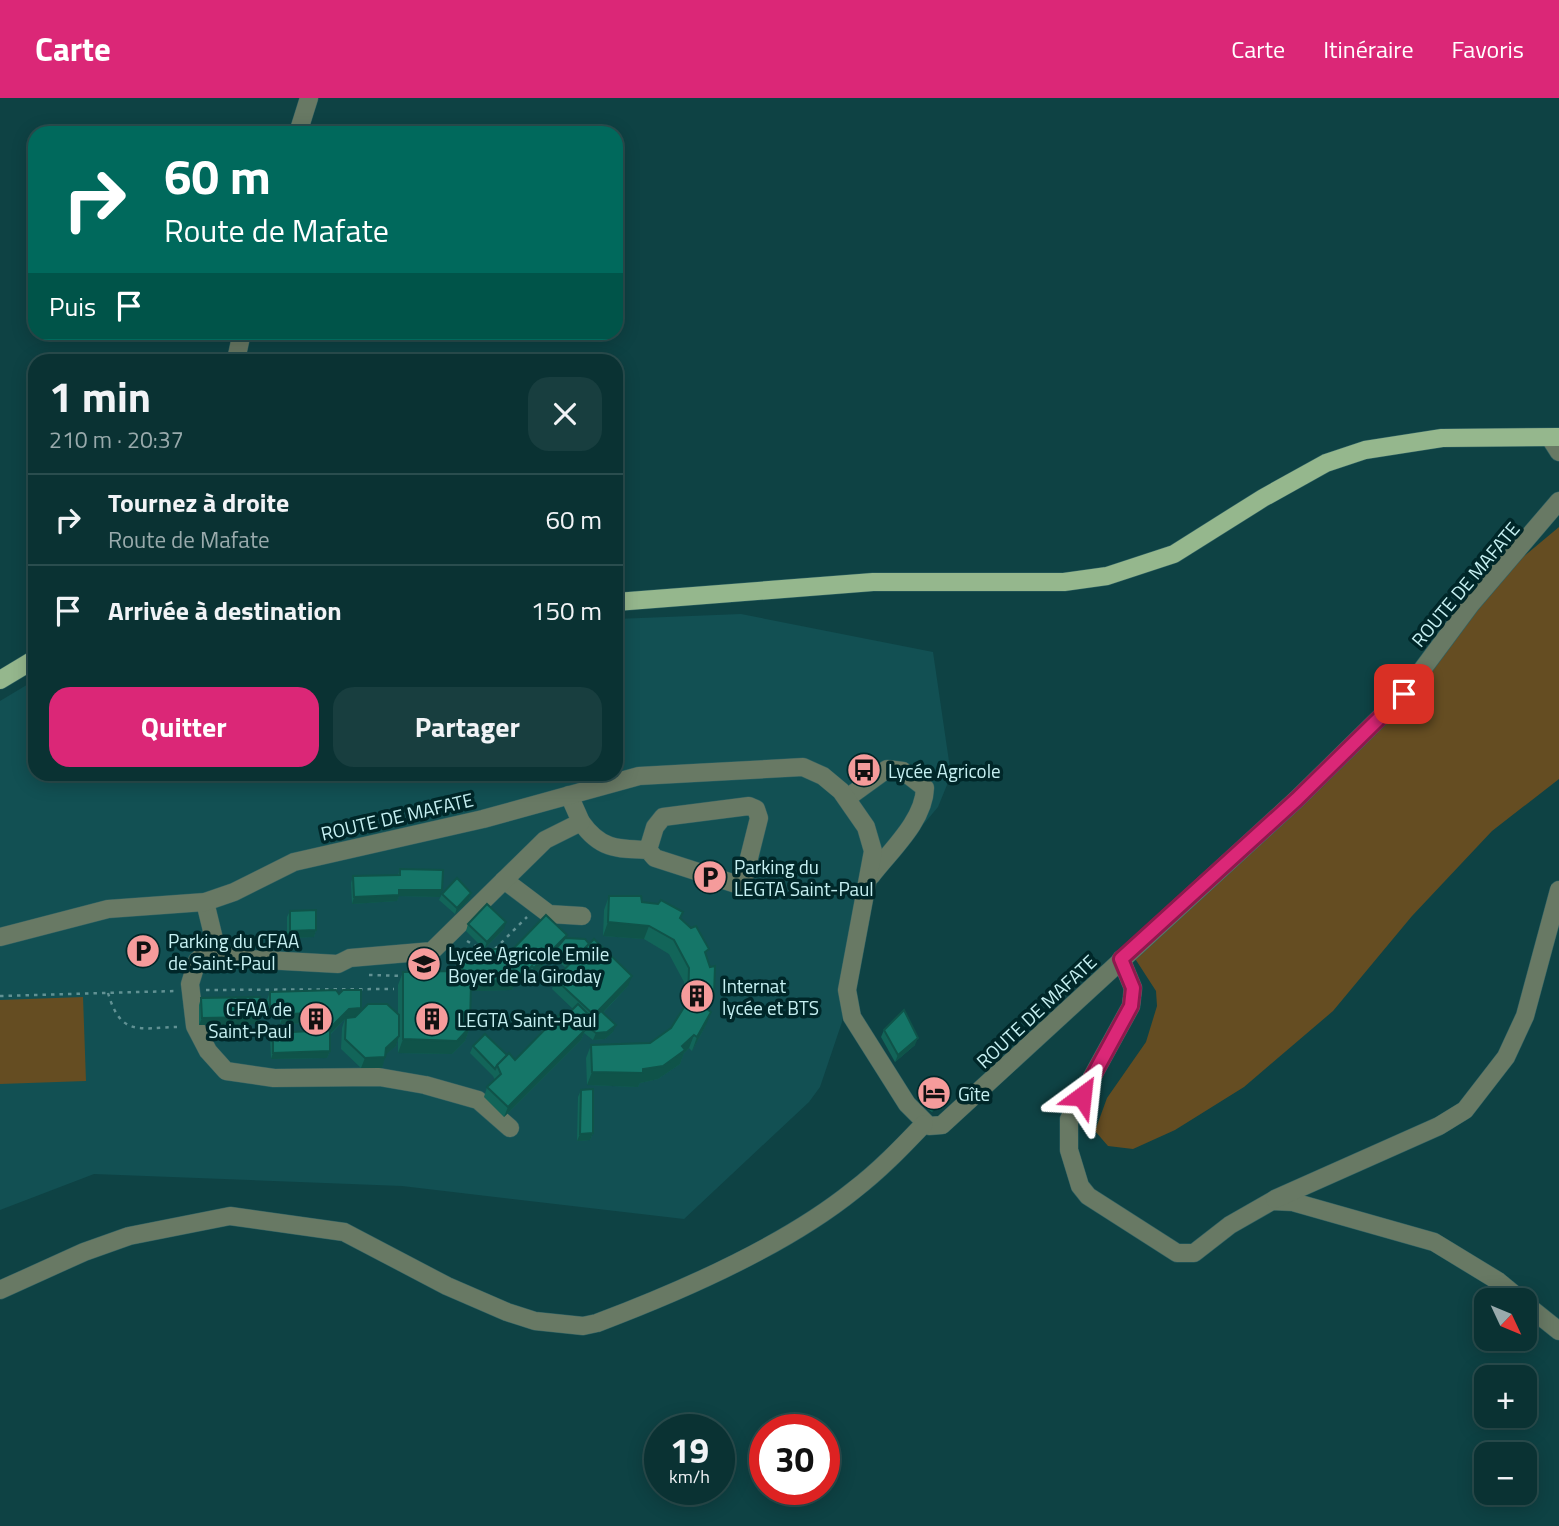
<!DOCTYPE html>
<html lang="fr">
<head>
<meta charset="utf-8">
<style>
  body { margin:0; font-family:"Titillium Web",sans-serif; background:#183e3f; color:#f1f3f6; height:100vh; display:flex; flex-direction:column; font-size:26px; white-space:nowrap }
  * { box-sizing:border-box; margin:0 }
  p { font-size:23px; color:#99aaac }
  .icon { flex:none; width:38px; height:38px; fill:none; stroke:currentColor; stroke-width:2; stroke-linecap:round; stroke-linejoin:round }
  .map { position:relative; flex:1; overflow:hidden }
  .side { position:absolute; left:28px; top:256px; width:595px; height:427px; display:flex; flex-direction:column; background:#0a3233; border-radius:21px; box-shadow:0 4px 18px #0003,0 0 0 2px #2a4d4e }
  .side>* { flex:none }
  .hud { position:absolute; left:28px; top:28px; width:595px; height:214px; border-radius:21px; box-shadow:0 4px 18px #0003,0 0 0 2px #2a4d4e; background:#00695c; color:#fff; overflow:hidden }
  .needle { width:46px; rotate:134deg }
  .tools { position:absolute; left:1474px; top:1190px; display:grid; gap:14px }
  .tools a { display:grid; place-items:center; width:63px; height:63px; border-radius:14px; background:#0a3233; box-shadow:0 4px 18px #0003,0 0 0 2px #2a4d4e; font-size:35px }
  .speed { position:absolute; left:644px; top:1316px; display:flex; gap:14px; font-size:35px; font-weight:700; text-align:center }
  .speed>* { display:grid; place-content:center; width:91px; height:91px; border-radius:50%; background:#0a3233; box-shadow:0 4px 18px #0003,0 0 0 2px #2a4d4e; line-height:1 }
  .speed small { font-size:18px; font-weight:400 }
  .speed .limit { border:10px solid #d22; background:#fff; color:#111 }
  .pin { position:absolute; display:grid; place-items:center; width:60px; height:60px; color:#fff; margin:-30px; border-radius:14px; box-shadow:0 4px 10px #0006 }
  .me { position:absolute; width:77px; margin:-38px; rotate:30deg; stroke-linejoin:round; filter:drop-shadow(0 0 5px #0008) }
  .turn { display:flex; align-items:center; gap:24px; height:147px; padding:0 21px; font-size:32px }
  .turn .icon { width:91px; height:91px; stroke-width:2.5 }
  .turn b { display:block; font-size:49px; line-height:60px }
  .then { display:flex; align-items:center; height:66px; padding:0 21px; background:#0003; gap:14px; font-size:26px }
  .round { display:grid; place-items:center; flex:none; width:74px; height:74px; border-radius:21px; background:#183e3f }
  .head { display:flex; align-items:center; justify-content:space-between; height:119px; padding:0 21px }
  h1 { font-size:42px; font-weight:700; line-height:52px }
  .action { display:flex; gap:14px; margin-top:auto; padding:14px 21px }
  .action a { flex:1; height:80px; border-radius:21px; background:#db2777; color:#fff; font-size:28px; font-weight:700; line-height:80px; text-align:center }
  .action a+a { background:#183e3f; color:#f1f3f6 }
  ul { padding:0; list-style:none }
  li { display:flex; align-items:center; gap:21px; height:91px; padding:0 21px; border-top:2px solid #2a4d4e }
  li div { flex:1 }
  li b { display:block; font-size:26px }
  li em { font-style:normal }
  header { display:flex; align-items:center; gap:42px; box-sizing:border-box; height:98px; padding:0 35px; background:#db2777; color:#fff }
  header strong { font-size:33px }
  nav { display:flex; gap:38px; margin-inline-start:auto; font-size:24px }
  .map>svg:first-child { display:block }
  .built { fill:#125053 }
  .green { fill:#654d22 }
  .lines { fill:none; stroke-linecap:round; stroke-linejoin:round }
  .minor-casing { stroke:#2f6163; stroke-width:19 }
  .major-casing { stroke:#2f6163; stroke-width:19 }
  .path { stroke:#619193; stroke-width:2.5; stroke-dasharray:3.5 5; stroke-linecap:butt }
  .minor { stroke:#687964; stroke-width:18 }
  .major { stroke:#95b78d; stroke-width:18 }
  .wall { fill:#126559 }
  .shaded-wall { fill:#0f5349 }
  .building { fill:#157668; stroke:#0f5349; stroke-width:2 }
  .route-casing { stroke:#8e194d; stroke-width:18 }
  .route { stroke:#db2777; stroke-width:12 }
  .labels { text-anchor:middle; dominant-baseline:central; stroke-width:7; stroke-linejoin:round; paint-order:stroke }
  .street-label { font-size:19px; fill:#c6f0f2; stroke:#002729 }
  .poi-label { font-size:19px; fill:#c6f0f2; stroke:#002729; text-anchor:start }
</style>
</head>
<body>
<header>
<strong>Carte</strong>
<nav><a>Carte</a><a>Itinéraire</a><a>Favoris</a></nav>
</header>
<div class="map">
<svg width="1559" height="1428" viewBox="0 0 1559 1428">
  <rect width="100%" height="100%" fill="#0e4244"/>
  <path class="built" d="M 741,516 L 933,554 L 951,677 L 938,709 L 855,808 L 842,924 L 820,989 L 809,1004 L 684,1121 L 402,1088 L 94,1076 L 0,1112 L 0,603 L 35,582 L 35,676 L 616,676 L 616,521 Z"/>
  <g class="green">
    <path d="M 1559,429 L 1559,681 L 1492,733 L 1412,818 L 1333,913 L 1244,989 L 1175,1032 L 1133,1051 L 1108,1048 L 1095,1033 L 1107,1000 L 1146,944 L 1157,908 L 1156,893 L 1134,859 L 1393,619 L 1464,524 L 1522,460 Z"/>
    <path d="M 83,899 L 86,983 L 0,986 L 0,902 Z"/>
  </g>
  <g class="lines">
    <g class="minor-casing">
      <g id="minor">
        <path d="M 298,35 L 309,0"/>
        <path d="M 236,262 L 242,234"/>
        <path d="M 1550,340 L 1559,354"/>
        <path d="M 847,700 L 887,671 L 903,673 L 925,690 C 924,723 890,753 871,778"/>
        <path d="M 581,724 C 600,751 616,751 648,752 L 655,760 L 742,788 L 759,720 L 756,711 L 749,708 L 663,719 L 655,729 L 648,752"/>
        <path d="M 504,782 L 549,816 L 582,818"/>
        <path d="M 205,804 L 215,845 L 229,860 L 338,866 L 350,860 L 432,853 L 545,742 L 581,724 L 569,697"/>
        <path d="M 0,839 L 108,811 L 205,804 L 234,794 L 294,764 L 483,721 L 639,678 L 803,669 L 823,678 L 841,693 L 866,729 L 873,753 L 847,892 L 852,919 L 907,1006 L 929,1028 L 942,1027 L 1297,701 L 1404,596 L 1471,506 L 1559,403"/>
        <path d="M 215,845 L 197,863 L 190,886 L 195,928 L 208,953 L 226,973 L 274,980 L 379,979 L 425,987 L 478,1002 L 510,1030"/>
        <path d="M 1121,861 L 1133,890 L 1131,908 L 1069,1021 L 1069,1052 L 1080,1088 L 1088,1098 L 1177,1155 L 1194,1155 L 1230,1127 L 1272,1103 L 1293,1104 L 1434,1144 L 1498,1183 L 1521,1202"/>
        <path d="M 1275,1101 L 1439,1028 L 1465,1012 L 1506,959 L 1525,918 L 1559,792"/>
        <path d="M 0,1192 L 84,1154 L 129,1138 L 230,1118 L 344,1134 L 447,1188 L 507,1214 L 535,1223 L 583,1228 L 597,1225 C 679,1194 786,1147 854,1092 C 880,1072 902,1049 924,1026"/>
        <path d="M 1524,1205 L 1559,1233"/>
      </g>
    </g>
    <g class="major-casing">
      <g id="major">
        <path d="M 616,504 L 873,484 L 1064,484 L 1107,478 L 1174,456 L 1263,400 L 1326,365 L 1365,352 L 1442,340 L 1559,339"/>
        <path d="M 0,582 L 35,561"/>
      </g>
    </g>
    <g class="path">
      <path d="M 467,843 L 482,852"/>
      <path d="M 495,851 L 527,819"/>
      <path d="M 369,877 L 405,878"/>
      <path d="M 206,892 L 394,891"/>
      <path d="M 108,895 C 121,939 139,930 177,929"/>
      <path d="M 0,898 L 175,893"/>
    </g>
    <use href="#minor" class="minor"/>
    <use href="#major" class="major"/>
  </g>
  <g class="wall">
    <path d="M 400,771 L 440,799 L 399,798 L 397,803 L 352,806 L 351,785 L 353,778 L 398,777 Z"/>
    <path d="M 471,795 L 469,802 L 455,816 L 439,802 L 442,796 Z"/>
    <path d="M 609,798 L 642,804 L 681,820 L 706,858 L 709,912 L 707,912 L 706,927 L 692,953 L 689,950 L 684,955 L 680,966 L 658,981 L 640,985 L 638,989 L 587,987 L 586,960 L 591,947 L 650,945 L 671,930 L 684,911 L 684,884 L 669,856 L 644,841 L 603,838 L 604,812 Z"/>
    <path d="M 290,813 L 316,832 L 314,839 L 287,840 L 287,819 Z"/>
    <path d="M 468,826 L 504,831 L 484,851 L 513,851 L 567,837 L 565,840 L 628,888 L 603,915 L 613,934 L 605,941 L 593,942 L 584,935 L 581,942 L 504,1019 L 484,999 L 487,989 L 495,982 L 493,978 L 470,955 L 473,948 L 507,957 L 515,962 L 569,916 L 573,911 L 552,891 L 555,881 L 566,870 L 552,858 L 553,857 L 531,880 L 528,878 L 521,885 L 515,886 L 512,892 L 470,893 L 470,929 L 465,943 L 452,956 L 398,955 L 398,941 L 396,948 L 385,957 L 382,970 L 361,970 L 341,951 L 342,930 L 345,921 L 330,937 L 330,953 L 327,960 L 271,961 L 270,942 L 273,935 L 315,933 L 315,925 L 280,926 L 280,919 L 266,919 L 266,904 L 270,894 L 359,915 L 398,917 L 398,887 L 403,874 L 458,874 L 459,861 L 463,851 L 484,851 L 466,833 Z"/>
    <path d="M 201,900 L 256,926 L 199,927 L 199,907 Z"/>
    <path d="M 884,932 L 915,947 L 895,964 L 881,939 Z"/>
    <path d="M 581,992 L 593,1035 L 590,1042 L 577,1043 L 578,999 Z"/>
    <path d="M 950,995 L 947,1002 L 932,1014 L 920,1006 L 923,999 Z"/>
  </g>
  <g class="shaded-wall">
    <path d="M 399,792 L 442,792 L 440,799 L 399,798 L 397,803 L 352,806 L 354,799 Z"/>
    <path d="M 471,795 L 469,802 L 455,816 L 457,810 Z"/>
    <path d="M 506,824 L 504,831 L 484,851 L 487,844 Z"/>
    <path d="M 608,824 L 649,828 L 644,841 L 603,838 Z"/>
    <path d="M 316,832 L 314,839 L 287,840 L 290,833 Z"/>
    <path d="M 567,837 L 563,847 L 555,852 L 553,857 L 531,880 L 534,870 Z"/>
    <path d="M 532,868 L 528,878 L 521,885 L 515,886 L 512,892 L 471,893 L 475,883 L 516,876 Z"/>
    <path d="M 632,878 L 628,888 L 590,928 L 594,917 Z"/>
    <path d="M 714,898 L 709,912 L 705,912 L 710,899 Z"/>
    <path d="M 270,908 L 284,909 L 280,919 L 266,919 Z"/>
    <path d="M 361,910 L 357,921 L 345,921 L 327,939 L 315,940 L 319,929 L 349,911 Z"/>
    <path d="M 711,914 L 706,927 L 692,953 L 697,939 Z"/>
    <path d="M 319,915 L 315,925 L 280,926 L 284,916 Z"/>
    <path d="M 259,919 L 256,926 L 199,927 L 202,920 Z"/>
    <path d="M 616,927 L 613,934 L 605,941 L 593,942 L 596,935 Z"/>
    <path d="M 470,929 L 465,943 L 452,956 L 398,955 L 403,941 Z"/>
    <path d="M 585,932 L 581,942 L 504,1019 L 508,1009 Z"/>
    <path d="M 694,937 L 689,950 L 684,955 L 680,966 L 658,981 L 640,985 L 638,989 L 587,987 L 592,974 L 643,971 L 682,948 Z"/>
    <path d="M 399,938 L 396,948 L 383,959 L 385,959 L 382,970 L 361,970 L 365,960 L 386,950 Z"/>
    <path d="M 918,940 L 915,947 L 895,964 L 898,957 Z"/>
    <path d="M 330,953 L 327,960 L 271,961 L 273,955 Z"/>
    <path d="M 950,995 L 947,1002 L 932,1014 L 935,1007 Z"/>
    <path d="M 593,1035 L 590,1042 L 577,1043 L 580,1036 Z"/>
  </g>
  <g class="building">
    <path d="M 400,771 L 443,772 L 442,792 L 399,792 L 399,797 L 354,799 L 353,778 L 400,777 Z"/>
    <path d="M 457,780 L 471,795 L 457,810 L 442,796 Z"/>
    <path d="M 609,798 L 641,798 L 642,804 L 658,806 L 661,802 L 683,814 L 680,820 L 691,830 L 696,828 L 709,851 L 705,854 L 710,869 L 715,868 L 714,898 L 710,899 L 707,911 L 711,914 L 697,939 L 694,937 L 682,948 L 685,952 L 663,968 L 643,971 L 643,975 L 592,974 L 591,947 L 650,945 L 671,930 L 688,903 L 689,870 L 674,842 L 649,828 L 608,824 Z"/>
    <path d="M 487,806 L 506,824 L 487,844 L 468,826 Z"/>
    <path d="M 316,812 L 316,832 L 290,833 L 290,813 Z"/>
    <path d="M 546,817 L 567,837 L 534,870 L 532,868 L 525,875 L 516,876 L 516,882 L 475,883 L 461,870 L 463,851 L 513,851 Z"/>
    <path d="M 565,840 L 585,841 L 589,846 L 570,865 L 555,852 Z"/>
    <path d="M 594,841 L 632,878 L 594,917 L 555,881 Z"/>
    <path d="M 456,873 L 471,885 L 470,929 L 457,943 L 403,941 L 403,874 Z"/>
    <path d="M 336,892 L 339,896 L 343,892 L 361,892 L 361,910 L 349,911 L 331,929 L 319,929 L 319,915 L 284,916 L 284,909 L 270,908 L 270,894 Z"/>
    <path d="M 260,899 L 259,919 L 202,920 L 201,900 Z"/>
    <path d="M 368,906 L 387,906 L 399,917 L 399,938 L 386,950 L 385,959 L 365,960 L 345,941 L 346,920 L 355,919 Z"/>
    <path d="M 578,906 L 593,921 L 601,913 L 616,927 L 607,934 L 596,935 L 569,915 Z"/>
    <path d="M 564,912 L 585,932 L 508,1009 L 487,989 L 501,976 L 497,967 L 509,955 L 515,962 Z"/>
    <path d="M 904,912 L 918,940 L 898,957 L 884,932 Z"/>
    <path d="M 330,932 L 330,953 L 273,955 L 273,935 Z"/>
    <path d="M 485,936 L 507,957 L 497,967 L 495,971 L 473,948 Z"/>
    <path d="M 936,981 L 950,995 L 935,1007 L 923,999 Z"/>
    <path d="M 593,991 L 593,1035 L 580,1036 L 581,992 Z"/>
  </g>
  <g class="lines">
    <g class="route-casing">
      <path id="route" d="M 1082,998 L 1131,908 L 1133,890 L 1121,861 L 1297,701 L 1404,596"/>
    </g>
    <use href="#route" class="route"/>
  </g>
  <defs>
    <g id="bus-disc" transform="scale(1.75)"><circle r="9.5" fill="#f59b9b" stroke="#002729"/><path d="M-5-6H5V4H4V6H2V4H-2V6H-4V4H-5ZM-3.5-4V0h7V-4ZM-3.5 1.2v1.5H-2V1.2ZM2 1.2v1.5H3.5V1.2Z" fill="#111"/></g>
    <g id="parking-disc" transform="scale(1.75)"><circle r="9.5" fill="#f59b9b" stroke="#002729"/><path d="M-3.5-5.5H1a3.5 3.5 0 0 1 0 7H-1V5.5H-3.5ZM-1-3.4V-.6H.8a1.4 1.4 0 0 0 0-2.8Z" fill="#111"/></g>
    <g id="school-disc" transform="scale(1.75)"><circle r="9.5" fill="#f59b9b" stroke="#002729"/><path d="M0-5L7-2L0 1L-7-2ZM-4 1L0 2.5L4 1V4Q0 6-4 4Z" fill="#111"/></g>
    <g id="building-disc" transform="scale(1.75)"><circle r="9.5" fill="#f59b9b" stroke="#002729"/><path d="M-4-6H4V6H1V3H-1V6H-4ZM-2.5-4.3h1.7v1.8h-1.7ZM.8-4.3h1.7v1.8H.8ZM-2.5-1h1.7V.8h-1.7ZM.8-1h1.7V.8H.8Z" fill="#111"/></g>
    <g id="hotel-disc" transform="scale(1.75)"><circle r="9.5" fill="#f59b9b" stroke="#002729"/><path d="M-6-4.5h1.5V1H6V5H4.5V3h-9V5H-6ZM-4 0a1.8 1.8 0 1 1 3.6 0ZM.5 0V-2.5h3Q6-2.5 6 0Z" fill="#111"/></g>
  </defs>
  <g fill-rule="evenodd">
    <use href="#bus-disc" x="864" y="672"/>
    <use href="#parking-disc" x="710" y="779"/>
    <use href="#parking-disc" x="143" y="853"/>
    <use href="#school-disc" x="424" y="866"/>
    <use href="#building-disc" x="697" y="898"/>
    <use href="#building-disc" x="316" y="921"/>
    <use href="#building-disc" x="432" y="921"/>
    <use href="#hotel-disc" x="934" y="995"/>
  </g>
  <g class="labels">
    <g class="street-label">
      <text transform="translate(1465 486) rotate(-50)">ROUTE DE MAFATE</text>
      <text transform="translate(397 718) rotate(-13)">ROUTE DE MAFATE</text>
      <text transform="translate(1036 913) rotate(-43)">ROUTE DE MAFATE</text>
    </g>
    <g class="poi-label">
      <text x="888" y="672">Lycée Agricole</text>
      <text x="734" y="768">Parking du<tspan x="734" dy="22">LEGTA Saint-Paul</tspan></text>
      <text x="168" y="842">Parking du CFAA<tspan x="168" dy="22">de Saint-Paul</tspan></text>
      <text x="448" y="855">Lycée Agricole Emile<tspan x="448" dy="22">Boyer de la Giroday</tspan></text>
      <text x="722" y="887">Internat<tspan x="722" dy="22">lycée et BTS</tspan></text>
      <text x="292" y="910" text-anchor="end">CFAA de<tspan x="292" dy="22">Saint-Paul</tspan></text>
      <text x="457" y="921">LEGTA Saint-Paul</text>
      <text x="958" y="995">Gîte</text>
    </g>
  </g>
</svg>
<div class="tools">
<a><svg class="needle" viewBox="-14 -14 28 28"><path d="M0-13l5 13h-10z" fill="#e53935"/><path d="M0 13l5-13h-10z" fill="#99aaac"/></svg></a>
<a>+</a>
<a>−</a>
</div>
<div class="speed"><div>19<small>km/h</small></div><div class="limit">30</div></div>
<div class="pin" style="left:1404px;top:596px;background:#d93025"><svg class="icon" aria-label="arrive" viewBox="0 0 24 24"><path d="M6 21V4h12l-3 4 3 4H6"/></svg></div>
<svg class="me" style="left:1082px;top:998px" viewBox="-20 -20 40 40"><path d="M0-17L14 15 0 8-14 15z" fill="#db2777" stroke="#fff" stroke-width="4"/></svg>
<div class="hud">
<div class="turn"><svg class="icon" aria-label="right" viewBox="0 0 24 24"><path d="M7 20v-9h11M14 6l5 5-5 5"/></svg><div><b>60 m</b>Route de Mafate</div></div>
<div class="then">Puis<svg class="icon" aria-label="arrive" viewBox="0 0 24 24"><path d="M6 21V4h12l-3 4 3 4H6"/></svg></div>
</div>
<section class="side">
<div class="head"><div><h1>1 min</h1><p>210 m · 20:37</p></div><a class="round"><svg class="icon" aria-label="close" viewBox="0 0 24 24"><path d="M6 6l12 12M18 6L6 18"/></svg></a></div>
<ul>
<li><svg class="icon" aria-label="right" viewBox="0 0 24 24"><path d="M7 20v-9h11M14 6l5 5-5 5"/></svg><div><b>Tournez à droite</b><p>Route de Mafate</p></div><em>60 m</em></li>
<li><svg class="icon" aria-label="arrive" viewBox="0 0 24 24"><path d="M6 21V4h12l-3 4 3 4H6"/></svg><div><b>Arrivée à destination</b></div><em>150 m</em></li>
</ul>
<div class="action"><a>Quitter</a><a>Partager</a></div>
</section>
</div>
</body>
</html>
